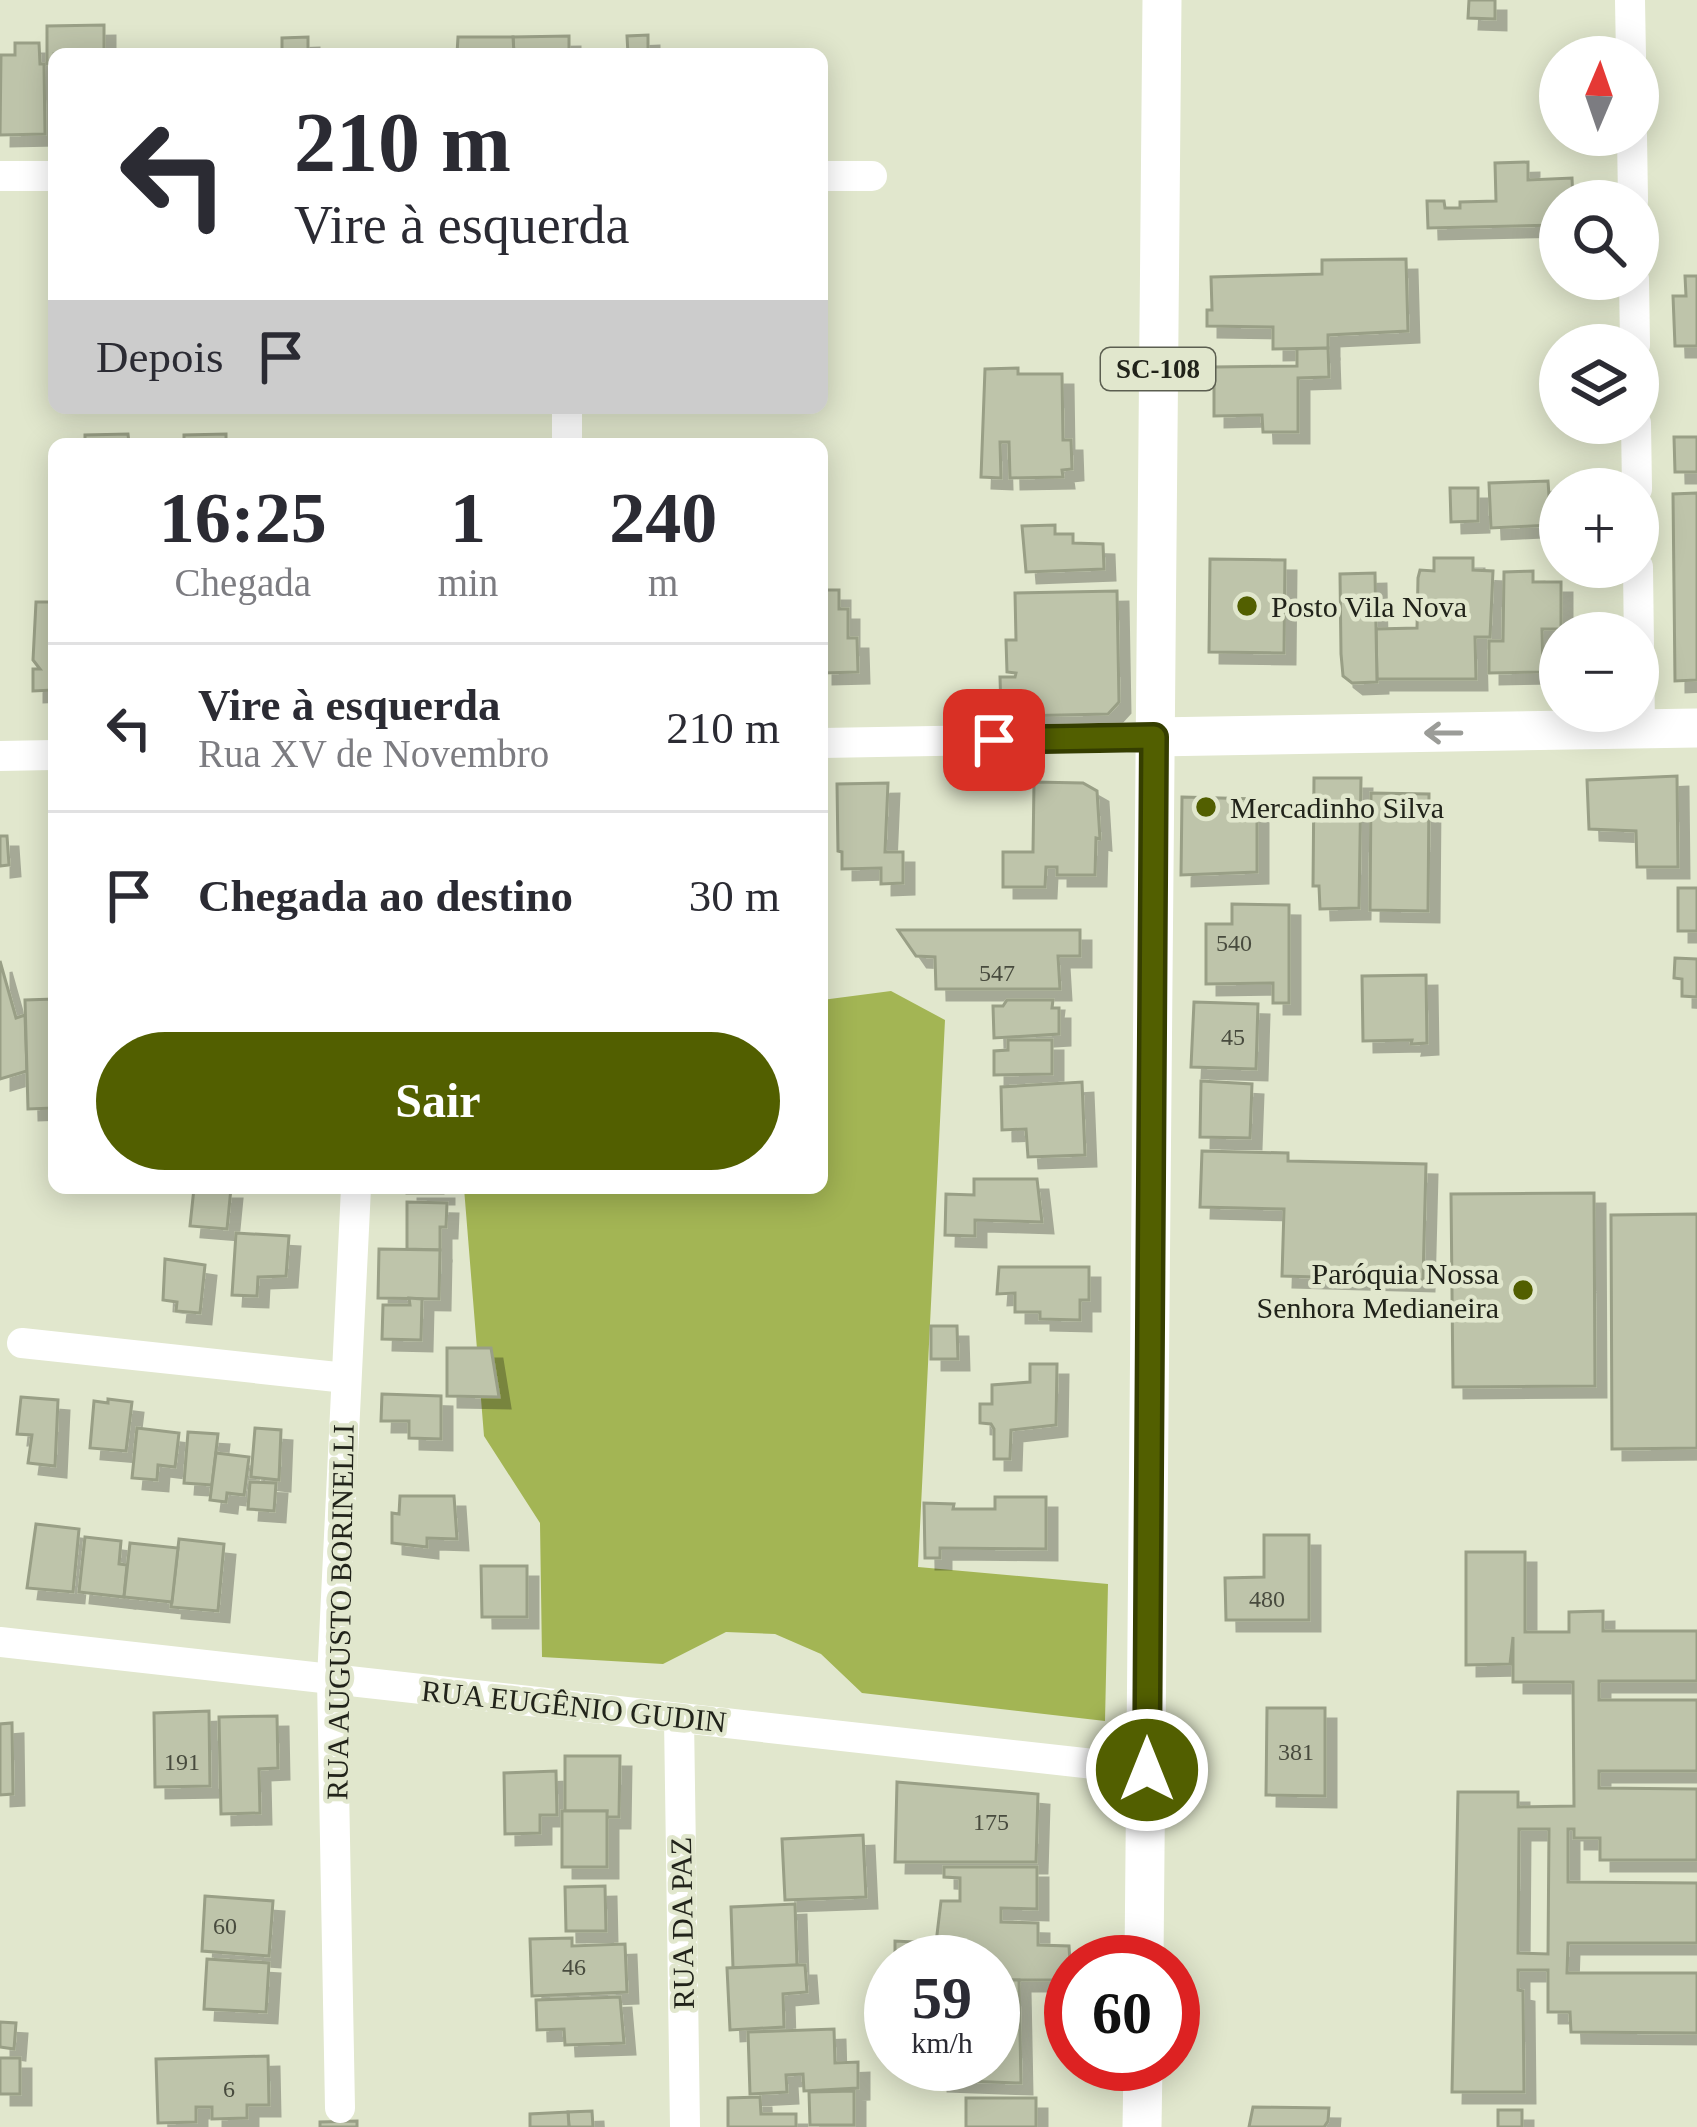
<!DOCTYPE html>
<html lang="pt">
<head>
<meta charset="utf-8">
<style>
  body { margin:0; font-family:Georgia,serif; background:#f7f7f7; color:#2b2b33; height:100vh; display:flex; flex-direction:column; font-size:45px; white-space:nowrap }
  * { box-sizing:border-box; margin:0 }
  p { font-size:39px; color:#7c7c81 }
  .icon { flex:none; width:66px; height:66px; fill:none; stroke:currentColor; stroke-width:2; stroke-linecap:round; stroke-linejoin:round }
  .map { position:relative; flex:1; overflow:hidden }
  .panel { position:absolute; left:48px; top:438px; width:780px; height:756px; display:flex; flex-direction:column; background:#fff; border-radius:18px; box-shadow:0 6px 30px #0003 }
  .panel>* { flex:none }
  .banner { position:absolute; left:48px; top:48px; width:780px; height:366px; border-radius:18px; box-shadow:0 6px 30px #0003; background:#fff; color:#2b2b33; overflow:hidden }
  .needle { width:78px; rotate:2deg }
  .fabs { position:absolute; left:1539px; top:36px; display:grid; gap:24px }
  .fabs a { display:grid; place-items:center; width:120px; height:120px; border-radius:50%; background:#fff; box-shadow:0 6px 30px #0003; font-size:60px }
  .speed { position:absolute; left:864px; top:1935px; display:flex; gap:24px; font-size:60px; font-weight:700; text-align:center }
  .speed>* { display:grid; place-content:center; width:156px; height:156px; border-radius:50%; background:#fff; box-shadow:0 6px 30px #0003; line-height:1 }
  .speed small { font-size:30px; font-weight:400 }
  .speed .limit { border:18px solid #d22; background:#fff; color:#111 }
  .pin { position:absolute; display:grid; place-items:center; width:102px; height:102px; color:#fff; margin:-51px; border-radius:24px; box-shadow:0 6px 18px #0006 }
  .me { position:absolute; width:132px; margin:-66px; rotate:0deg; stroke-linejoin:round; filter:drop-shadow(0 0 9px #0008) }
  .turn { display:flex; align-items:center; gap:42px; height:252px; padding:0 48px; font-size:54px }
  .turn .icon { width:156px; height:156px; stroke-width:2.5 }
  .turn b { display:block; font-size:84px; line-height:102px }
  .then { display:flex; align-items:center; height:114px; padding:0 48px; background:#0003; gap:24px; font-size:45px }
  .eta { display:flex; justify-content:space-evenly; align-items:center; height:204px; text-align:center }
  .eta b { font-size:72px; font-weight:600; line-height:84px }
  .primary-button { display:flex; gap:24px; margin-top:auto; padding:24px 48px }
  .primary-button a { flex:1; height:138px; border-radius:72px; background:#525f00; color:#fff; font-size:48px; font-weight:600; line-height:138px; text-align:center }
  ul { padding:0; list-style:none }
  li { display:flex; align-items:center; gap:36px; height:168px; padding:0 48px; border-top:3px solid #e1e1e2 }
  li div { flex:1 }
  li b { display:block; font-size:45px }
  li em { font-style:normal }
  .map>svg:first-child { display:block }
  .forest { fill:#a3b554 }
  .building { fill:#bec4aa; stroke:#999f86; stroke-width:3; fill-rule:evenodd; filter:url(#shadow) }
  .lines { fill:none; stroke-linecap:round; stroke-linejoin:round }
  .minor { stroke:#fff; stroke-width:30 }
  .major { stroke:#fff; stroke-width:39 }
  .oneway { stroke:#9b9c98 }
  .route-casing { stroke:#353e00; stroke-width:30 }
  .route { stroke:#525f00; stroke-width:21 }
  .poi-dot { fill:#525f00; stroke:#e1e7cd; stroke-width:4.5 }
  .labels { text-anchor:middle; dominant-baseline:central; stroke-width:9; stroke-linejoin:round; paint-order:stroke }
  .number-label { font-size:24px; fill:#484b3e }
  .shield { fill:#e1e7cd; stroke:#5b5e50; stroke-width:3 }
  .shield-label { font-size:27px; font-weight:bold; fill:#21231a }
  .poi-label { font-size:30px; fill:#21231a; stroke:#e1e7cd; text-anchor:start }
  .street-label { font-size:30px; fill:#21231a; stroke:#e1e7cd }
</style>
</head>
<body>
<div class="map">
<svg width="1697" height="2127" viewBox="0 0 1697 2127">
  <defs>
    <filter id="shadow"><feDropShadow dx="11" dy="11" stdDeviation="0" flood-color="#0004"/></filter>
  </defs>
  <rect width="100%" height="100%" fill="#e1e7cd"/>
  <path class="forest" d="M 891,991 L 945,1020 L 918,1567 L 1108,1584 L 1105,1721 L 862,1693 L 821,1654 L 775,1634 L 726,1632 L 663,1664 L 542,1657 L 540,1523 L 484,1436 L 464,1188 L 822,1188 L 822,1000 Z"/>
  <g class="building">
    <path d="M 1469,0 L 1495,0 L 1495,19 L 1468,18 Z"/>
    <path d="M 104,25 L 104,51 L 68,51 L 68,54 L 54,54 L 54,64 L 47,64 L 47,26 Z"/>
    <path d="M 648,35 L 648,54 L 628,54 L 627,36 Z"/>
    <path d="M 569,36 L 569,54 L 514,54 L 513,37 Z"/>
    <path d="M 308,37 L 308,54 L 282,54 L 282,38 Z"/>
    <path d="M 458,37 L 513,37 L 514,54 L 457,54 Z"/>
    <path d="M 15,43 L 39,43 L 40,64 L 44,64 L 45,134 L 0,135 L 1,55 L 15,55 Z"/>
    <path d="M 1528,162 L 1528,180 L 1572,178 L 1573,201 L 1560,201 L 1560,225 L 1428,228 L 1427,201 L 1444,201 L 1445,208 L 1460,208 L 1460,202 L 1496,201 L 1495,163 Z"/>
    <path d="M 1406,259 L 1408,331 L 1328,335 L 1328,348 L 1273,349 L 1273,327 L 1207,326 L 1207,310 L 1212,310 L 1211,277 L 1322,274 L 1322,260 Z"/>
    <path d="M 1685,276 L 1697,276 L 1697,346 L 1675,346 L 1673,296 L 1686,296 Z"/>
    <path d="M 1328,348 L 1329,377 L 1298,378 L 1298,432 L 1263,432 L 1262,415 L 1214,416 L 1214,367 L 1297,366 L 1297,349 Z"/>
    <path d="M 1018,368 L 1018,374 L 1062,374 L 1063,440 L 1071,440 L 1072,469 L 1062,470 L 1063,477 L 1010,478 L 1009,442 L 1000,442 L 1001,478 L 981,477 L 985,369 Z"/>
    <path d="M 128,434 L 129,444 L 85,444 L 85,435 Z"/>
    <path d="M 226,434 L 226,444 L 184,444 L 184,435 Z"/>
    <path d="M 1674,437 L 1697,437 L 1697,472 L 1675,472 Z"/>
    <path d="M 1548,481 L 1551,525 L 1491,528 L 1489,483 Z"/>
    <path d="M 1450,488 L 1478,488 L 1478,521 L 1451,522 Z"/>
    <path d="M 1697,493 L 1697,680 L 1675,681 L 1673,494 Z"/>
    <path d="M 1055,525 L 1055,534 L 1073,534 L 1073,543 L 1103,544 L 1104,569 L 1026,572 L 1022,526 Z"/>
    <path d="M 1434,558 L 1473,558 L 1473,570 L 1493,571 L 1490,637 L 1475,637 L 1476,679 L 1377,679 L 1376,629 L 1417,628 L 1418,578 L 1420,570 L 1434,571 Z"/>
    <path d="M 1210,559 L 1285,560 L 1284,653 L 1209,652 Z"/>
    <path d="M 1533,571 L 1533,582 L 1561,582 L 1561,629 L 1542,629 L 1543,672 L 1489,673 L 1489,641 L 1503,641 L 1504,572 Z"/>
    <path d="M 1375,573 L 1377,682 L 1352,683 L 1343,676 L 1341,654 L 1340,574 Z"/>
    <path d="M 822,590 L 839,590 L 839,609 L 848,609 L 848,638 L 857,638 L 858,672 L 822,673 Z"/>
    <path d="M 1117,591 L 1119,702 L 1108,714 L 1015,716 L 1016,711 L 1001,711 L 1000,677 L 1015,677 L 1016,673 L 1007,672 L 1006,640 L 1016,640 L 1015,593 Z"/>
    <path d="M 36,602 L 54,602 L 54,690 L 33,691 L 33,669 L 40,669 L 33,660 Z"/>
    <path d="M 1677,776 L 1678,867 L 1637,867 L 1636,831 L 1589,829 L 1587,780 Z"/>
    <path d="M 1314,778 L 1361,778 L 1359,908 L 1320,909 L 1319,886 L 1313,886 Z"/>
    <path d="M 1034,782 L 1083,783 L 1097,791 L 1100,839 L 1096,838 L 1095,875 L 1057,875 L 1057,867 L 1046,867 L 1045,887 L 1003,887 L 1003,852 L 1033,852 Z"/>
    <path d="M 888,783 L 885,852 L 903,852 L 903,883 L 881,884 L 881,868 L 842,869 L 842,852 L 838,851 L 837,784 Z"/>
    <path d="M 1371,793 L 1429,794 L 1428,911 L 1370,910 Z"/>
    <path d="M 1182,797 L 1257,799 L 1257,872 L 1181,875 Z"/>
    <path d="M 0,836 L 7,836 L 9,865 L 0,866 Z"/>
    <rect x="1678" y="888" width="19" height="43"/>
    <path d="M 1232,904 L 1289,905 L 1289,1003 L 1273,1003 L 1273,983 L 1206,984 L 1206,924 L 1232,924 Z"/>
    <path d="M 898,930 L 1080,930 L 1080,956 L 1058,956 L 1060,989 L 936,989 L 935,957 L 916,956 Z"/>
    <path d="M 1675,958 L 1697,959 L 1697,997 L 1682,996 L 1682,979 L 1674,978 Z"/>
    <path d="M 0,961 L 16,1018 L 25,1015 L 27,1071 L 0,1079 Z"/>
    <path d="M 1426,975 L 1427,1043 L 1411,1044 L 1412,1040 L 1363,1041 L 1362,976 Z"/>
    <path d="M 54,999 L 54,1108 L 28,1109 L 25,1000 Z"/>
    <path d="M 1007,1000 L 1053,1000 L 1052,1008 L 1059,1008 L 1059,1034 L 994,1038 L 993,1006 L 1003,1006 Z"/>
    <path d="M 1194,1002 L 1258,1004 L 1256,1069 L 1191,1067 Z"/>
    <path d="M 1008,1040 L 1052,1040 L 1052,1074 L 994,1075 L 994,1051 L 1008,1050 Z"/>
    <path d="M 1201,1081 L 1252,1084 L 1250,1138 L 1200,1137 Z"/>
    <path d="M 1082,1082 L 1085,1155 L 1028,1157 L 1026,1129 L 1002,1130 L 1001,1087 Z"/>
    <path d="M 1202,1151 L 1288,1153 L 1288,1161 L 1426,1164 L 1423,1280 L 1282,1276 L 1284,1209 L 1200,1207 Z"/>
    <path d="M 974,1179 L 1037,1179 L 1042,1222 L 975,1220 L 975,1236 L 945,1235 L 946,1194 L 974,1195 Z"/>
    <path d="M 194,1188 L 231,1188 L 227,1229 L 190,1226 Z"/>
    <rect x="407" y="1188" width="36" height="5"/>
    <path d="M 1594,1193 L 1595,1386 L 1453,1387 L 1451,1194 Z"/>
    <path d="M 407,1202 L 447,1203 L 446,1227 L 440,1227 L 440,1250 L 407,1249 Z"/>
    <path d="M 1697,1214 L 1697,1448 L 1612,1449 L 1611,1215 Z"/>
    <path d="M 236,1233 L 289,1236 L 286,1276 L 258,1277 L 257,1296 L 232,1295 Z"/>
    <path d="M 379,1249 L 440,1250 L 439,1299 L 378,1298 Z"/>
    <path d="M 165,1259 L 205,1265 L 200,1313 L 176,1311 L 177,1302 L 163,1300 Z"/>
    <path d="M 999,1267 L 1089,1267 L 1089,1300 L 1080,1300 L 1080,1320 L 1040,1319 L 1040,1312 L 1015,1312 L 1015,1293 L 997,1294 Z"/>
    <path d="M 409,1298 L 422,1299 L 421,1340 L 382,1339 L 383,1305 L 410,1305 Z"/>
    <path d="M 931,1326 L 957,1326 L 958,1359 L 931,1359 Z"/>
    <path d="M 447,1348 L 491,1348 L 499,1397 L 447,1396 Z"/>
    <path d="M 1030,1364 L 1057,1364 L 1056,1425 L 1011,1430 L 1010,1459 L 994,1459 L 994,1429 L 991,1424 L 980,1423 L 980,1404 L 992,1404 L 992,1385 L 1030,1382 Z"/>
    <path d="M 382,1394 L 441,1396 L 441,1439 L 409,1438 L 409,1421 L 381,1421 Z"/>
    <path d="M 21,1397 L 58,1400 L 55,1466 L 28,1463 L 32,1435 L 17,1434 Z"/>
    <path d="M 108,1399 L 132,1402 L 126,1451 L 90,1448 L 94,1401 L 108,1403 Z"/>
    <path d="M 137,1428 L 179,1433 L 175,1467 L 158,1465 L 157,1480 L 132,1478 Z"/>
    <path d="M 255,1428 L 281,1430 L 279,1480 L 251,1477 Z"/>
    <path d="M 188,1432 L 218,1434 L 212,1485 L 184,1483 Z"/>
    <path d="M 216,1453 L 249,1457 L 244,1495 L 227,1493 L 226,1502 L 210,1500 Z"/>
    <path d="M 250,1482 L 276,1483 L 274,1511 L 248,1509 Z"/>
    <path d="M 400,1496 L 454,1496 L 457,1539 L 427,1538 L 427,1547 L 392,1543 L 392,1513 L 399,1514 Z"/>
    <path d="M 995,1497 L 1046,1497 L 1046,1549 L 940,1548 L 940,1558 L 925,1558 L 924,1503 L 954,1504 L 953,1509 L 995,1509 Z"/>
    <path d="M 36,1524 L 79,1529 L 73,1592 L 27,1588 Z"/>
    <path d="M 1264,1535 L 1309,1535 L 1309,1620 L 1226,1620 L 1225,1578 L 1264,1577 Z"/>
    <path d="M 85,1537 L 121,1541 L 119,1564 L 127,1565 L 124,1597 L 79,1592 Z"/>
    <path d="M 179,1539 L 224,1544 L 218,1611 L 171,1607 Z"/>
    <path d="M 130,1543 L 178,1548 L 172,1602 L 124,1597 Z"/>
    <path d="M 1466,1552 L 1525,1552 L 1525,1632 L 1569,1632 L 1569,1612 L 1603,1611 L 1603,1631 L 1697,1631 L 1697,1681 L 1599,1681 L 1599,1700 L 1697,1700 L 1697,1771 L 1599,1771 L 1599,1788 L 1697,1789 L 1697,1860 L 1600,1860 L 1600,1838 L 1574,1838 L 1574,1829 L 1568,1829 L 1568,1882 L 1697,1883 L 1697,1943 L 1568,1943 L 1567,1973 L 1697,1973 L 1697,2033 L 1571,2032 L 1570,2012 L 1548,2012 L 1548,1970 L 1518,1970 L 1518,1990 L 1523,1991 L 1524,2092 L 1452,2092 L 1458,1792 L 1518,1792 L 1518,1807 L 1574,1806 L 1573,1682 L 1513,1682 L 1513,1637 L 1510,1664 L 1466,1665 ZM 1519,1829 L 1549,1829 L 1548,1954 L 1518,1953 Z"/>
    <path d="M 481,1566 L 527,1566 L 527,1617 L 482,1617 Z"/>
    <path d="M 1267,1708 L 1325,1708 L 1325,1796 L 1266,1795 Z"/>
    <path d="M 209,1711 L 210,1786 L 155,1787 L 154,1713 Z"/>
    <path d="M 277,1716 L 278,1768 L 259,1769 L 260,1813 L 221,1814 L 219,1717 Z"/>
    <path d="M 12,1723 L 13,1794 L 0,1795 L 0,1724 Z"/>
    <path d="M 565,1756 L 620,1756 L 619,1817 L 606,1817 L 607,1811 L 565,1811 Z"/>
    <path d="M 556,1771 L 557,1815 L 540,1815 L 540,1833 L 505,1834 L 504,1773 Z"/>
    <path d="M 897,1782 L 1038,1794 L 1036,1862 L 895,1862 Z"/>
    <rect x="562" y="1811" width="45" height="56"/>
    <path d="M 863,1835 L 866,1897 L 785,1900 L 782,1839 Z"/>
    <path d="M 944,1867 L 1037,1867 L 1037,1909 L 1001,1908 L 1001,1922 L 1038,1923 L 1038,1945 L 1069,1946 L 1071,1980 L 993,1980 L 993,1962 L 895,1962 L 895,1941 L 936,1943 L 941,1901 L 960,1901 L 960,1878 L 944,1877 Z"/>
    <path d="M 605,1886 L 606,1931 L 566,1931 L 565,1887 Z"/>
    <path d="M 205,1896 L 273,1901 L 269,1956 L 202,1951 Z"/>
    <path d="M 795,1904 L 797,1965 L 733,1968 L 731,1907 Z"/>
    <path d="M 572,1938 L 572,1946 L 625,1944 L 627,1992 L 532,1996 L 530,1939 Z"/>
    <path d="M 207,1959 L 269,1963 L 266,2012 L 204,2009 Z"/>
    <path d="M 797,1965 L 805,1965 L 807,1992 L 783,1994 L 784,2027 L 730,2030 L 727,1968 Z"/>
    <path d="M 993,1980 L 1019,1980 L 1021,2083 L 937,2080 L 936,2064 L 993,2064 Z"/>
    <path d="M 620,1997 L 624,2043 L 565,2045 L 564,2029 L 537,2030 L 536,2000 Z"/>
    <path d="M 0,2022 L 16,2023 L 14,2049 L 0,2047 Z"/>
    <path d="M 834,2029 L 835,2063 L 858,2062 L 858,2088 L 804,2091 L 803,2074 L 786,2075 L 787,2092 L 750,2094 L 748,2032 Z"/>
    <path d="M 268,2056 L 269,2105 L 247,2105 L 247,2118 L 212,2119 L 212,2107 L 196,2107 L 196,2122 L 158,2123 L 156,2059 Z"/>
    <rect x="0" y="2058" width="20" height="36"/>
    <path d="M 854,2091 L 854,2125 L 810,2125 L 809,2092 Z"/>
    <path d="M 760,2097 L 761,2114 L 796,2114 L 796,2127 L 728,2127 L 728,2098 Z"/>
    <rect x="966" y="2098" width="70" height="29"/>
    <path d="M 1253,2107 L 1329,2108 L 1328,2121 L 1324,2127 L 1249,2127 Z"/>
    <rect x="1498" y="2110" width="24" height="17"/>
    <path d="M 592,2111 L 593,2127 L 569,2127 L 568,2112 Z"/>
    <path d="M 568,2112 L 569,2127 L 530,2127 L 530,2114 Z"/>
    <path d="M 357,2121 L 357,2127 L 320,2127 L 320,2122 Z"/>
  </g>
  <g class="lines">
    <g class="minor">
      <path d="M 1630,0 L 1631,57"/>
      <path d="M 1632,135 L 1633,201"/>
      <path d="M 0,176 L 54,176"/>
      <path d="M 822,176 L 872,176"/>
      <path d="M 1634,279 L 1635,345"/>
      <path d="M 567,408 L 567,444"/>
      <path d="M 1636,423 L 1637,489"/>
      <path d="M 1638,567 L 1640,729"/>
      <path d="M 822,743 L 1154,737"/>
      <path d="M 0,756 L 54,755"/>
      <path d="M 22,1343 L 346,1378"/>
      <path d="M 0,1642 L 1147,1770"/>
      <path d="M 679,1718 L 685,2127"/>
      <path d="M 340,2108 L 332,1679 L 356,1188"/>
    </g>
    <g class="major">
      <path d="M 1154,737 L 1697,728"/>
      <path d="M 1144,1962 L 1162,0"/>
      <path d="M 1142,2127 L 1143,2064"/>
    </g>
  </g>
  <defs><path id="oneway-shaft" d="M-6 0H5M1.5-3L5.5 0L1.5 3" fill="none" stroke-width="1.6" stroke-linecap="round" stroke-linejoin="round" transform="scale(3)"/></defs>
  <use class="oneway" href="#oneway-shaft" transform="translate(1443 733) rotate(180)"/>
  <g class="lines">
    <g class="route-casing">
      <path id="route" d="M 994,740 L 1154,737 L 1147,1770"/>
    </g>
    <use href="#route" class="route"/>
  </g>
  <g class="poi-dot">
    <circle cx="1247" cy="606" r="12"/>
    <circle cx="1206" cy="807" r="12"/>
    <circle cx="1523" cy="1290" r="12"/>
  </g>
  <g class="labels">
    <g class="number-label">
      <text x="1234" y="943">540</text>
      <text x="997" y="973">547</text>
      <text x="1233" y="1037">45</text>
      <text x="1267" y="1599">480</text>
      <text x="1296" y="1752">381</text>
      <text x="182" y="1762">191</text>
      <text x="991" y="1822">175</text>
      <text x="225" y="1926">60</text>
      <text x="574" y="1967">46</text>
      <text x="229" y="2089">6</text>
    </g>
    <rect class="shield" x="1101" y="348" width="114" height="42" rx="9"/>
    <g class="shield-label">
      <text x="1158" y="369">SC-108</text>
    </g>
    <g class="poi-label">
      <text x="1271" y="606">Posto Vila Nova</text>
      <text x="1230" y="807">Mercadinho Silva</text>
      <text x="1499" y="1273" text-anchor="end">Paróquia Nossa<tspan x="1499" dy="34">Senhora Medianeira</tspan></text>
    </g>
    <g class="street-label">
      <text transform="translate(340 1612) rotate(-89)">RUA AUGUSTO BORINELLI</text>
      <text transform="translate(574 1706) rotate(6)">RUA EUGÊNIO GUDIN</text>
      <text transform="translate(682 1923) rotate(-91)">RUA DA PAZ</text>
    </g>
  </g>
</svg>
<div class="fabs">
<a><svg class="needle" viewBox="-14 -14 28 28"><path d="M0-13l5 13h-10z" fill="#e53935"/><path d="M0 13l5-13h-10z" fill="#7c7c81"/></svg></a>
<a><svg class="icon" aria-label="search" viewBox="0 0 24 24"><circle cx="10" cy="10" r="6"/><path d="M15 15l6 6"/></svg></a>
<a><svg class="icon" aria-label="layers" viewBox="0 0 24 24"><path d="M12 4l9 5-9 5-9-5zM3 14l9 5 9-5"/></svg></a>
<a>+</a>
<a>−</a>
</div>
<div class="speed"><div>59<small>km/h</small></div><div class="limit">60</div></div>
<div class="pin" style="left:994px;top:740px;background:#d93025"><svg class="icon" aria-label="arrive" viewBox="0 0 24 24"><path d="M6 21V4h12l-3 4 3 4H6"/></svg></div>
<svg class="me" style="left:1147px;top:1770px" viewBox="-20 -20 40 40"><circle r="17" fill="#525f00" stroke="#fff" stroke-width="3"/><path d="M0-11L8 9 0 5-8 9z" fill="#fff"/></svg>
<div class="banner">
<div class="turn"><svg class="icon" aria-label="left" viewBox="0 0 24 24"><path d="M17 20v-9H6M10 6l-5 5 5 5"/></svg><div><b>210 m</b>Vire à esquerda</div></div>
<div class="then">Depois<svg class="icon" aria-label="arrive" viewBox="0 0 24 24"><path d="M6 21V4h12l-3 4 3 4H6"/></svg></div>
</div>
<section class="panel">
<div class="eta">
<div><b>16:25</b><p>Chegada</p></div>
<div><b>1</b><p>min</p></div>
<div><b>240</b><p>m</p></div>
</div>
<ul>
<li><svg class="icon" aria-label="left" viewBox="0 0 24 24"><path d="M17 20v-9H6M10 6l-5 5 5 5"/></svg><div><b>Vire à esquerda</b><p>Rua XV de Novembro</p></div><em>210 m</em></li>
<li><svg class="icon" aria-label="arrive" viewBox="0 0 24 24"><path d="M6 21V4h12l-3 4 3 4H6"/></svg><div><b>Chegada ao destino</b></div><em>30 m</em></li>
</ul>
<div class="primary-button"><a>Sair</a></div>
</section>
</div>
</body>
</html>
